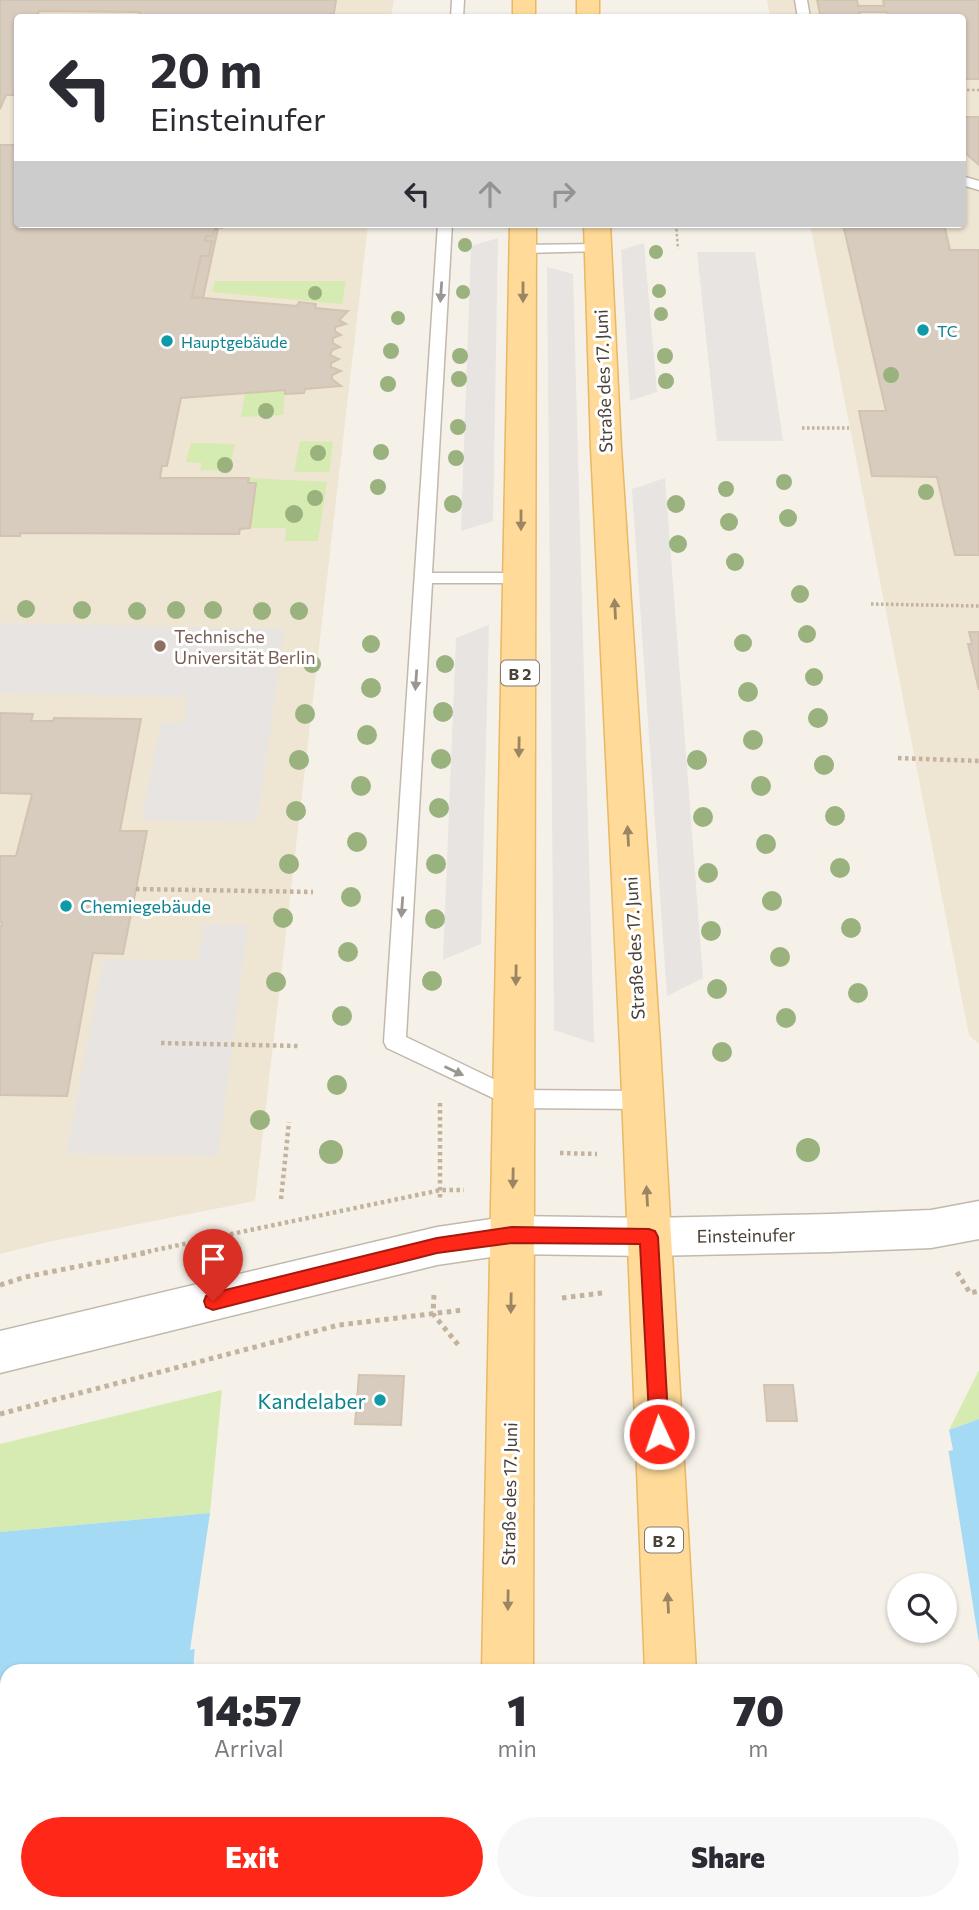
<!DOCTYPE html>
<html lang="en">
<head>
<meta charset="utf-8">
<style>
  body { margin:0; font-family:Commissioner,sans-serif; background:#f7f7f7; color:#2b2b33; height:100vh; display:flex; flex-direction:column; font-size:26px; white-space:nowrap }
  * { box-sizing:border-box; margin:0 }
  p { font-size:23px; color:#7c7c81 }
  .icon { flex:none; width:38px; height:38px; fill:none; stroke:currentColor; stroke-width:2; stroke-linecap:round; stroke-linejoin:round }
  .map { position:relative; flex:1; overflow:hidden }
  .drawer { position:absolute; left:0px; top:1664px; width:980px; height:247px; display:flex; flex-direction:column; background:#fff; border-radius:21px 21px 0 0; box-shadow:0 2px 5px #0004 }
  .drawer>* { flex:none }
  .top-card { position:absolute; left:14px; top:14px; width:952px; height:214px; border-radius:7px; box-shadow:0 2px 5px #0004; background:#fff; color:#2b2b33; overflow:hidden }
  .fabs { position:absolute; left:887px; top:1573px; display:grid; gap:14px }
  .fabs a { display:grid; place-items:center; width:70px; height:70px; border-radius:50%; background:#fff; box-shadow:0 2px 5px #0004; font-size:35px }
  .pin { position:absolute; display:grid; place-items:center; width:60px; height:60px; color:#fff; margin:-72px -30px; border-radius:50% 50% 50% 0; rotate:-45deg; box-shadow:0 0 7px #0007 }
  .pin .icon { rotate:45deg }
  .me { position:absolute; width:77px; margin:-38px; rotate:357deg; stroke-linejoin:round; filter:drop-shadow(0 0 5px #0008) }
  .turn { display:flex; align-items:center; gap:24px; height:147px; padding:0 21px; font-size:32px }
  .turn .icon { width:91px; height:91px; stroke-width:2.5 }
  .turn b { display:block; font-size:49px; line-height:60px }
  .lanes { display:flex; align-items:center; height:66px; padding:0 21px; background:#0003; justify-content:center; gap:35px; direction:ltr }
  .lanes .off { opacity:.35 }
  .eta { display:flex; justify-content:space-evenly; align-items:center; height:119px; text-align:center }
  .eta b { font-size:42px; font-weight:800; line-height:49px }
  .primary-button { display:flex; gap:14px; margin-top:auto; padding:14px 21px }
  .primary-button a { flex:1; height:80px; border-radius:42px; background:#ff2717; color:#fff; font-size:28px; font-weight:800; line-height:80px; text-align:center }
  .primary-button a+a { background:#f7f7f7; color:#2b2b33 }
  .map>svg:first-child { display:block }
  .education { fill:#efe5d3 }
  .green { fill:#d5ebb1 }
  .parking { fill:#e7e4e1 }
  .water { fill:#a4daf4; fill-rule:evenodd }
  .pier { fill:#f5f1e9; fill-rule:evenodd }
  .building { fill:#d8ccbe; stroke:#d3c3b1; stroke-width:2 }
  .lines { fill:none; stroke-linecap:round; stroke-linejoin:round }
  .service-casing { stroke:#c2b8ab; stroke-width:3 }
  .tertiary-casing { stroke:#c2b8ab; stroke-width:3 }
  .primary-casing { stroke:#eab763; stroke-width:3 }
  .path-far3 { stroke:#c4b39c; stroke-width:2.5; stroke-dasharray:2.5 2.5; stroke-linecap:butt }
  .path-far2 { stroke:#c4b39c; stroke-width:3.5; stroke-dasharray:2.5 2.5; stroke-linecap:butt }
  .path-far1 { stroke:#c4b39c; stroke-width:4.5; stroke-dasharray:3.5 3.5; stroke-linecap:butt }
  .path { stroke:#c4b39c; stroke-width:5; stroke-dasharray:4.5 4.5; stroke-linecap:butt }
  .service { fill:#fff; fill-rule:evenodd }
  .tertiary { fill:#fff; fill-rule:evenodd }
  .primary { fill:#ffda99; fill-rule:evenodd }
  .tree { fill:#9ab27e }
  .oneway { fill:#9b9691 }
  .oneway2 { fill:#9b8663 }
  .route { fill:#ff2717; stroke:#a6190f; stroke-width:2 }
  .culture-dot { fill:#0f9aa8; stroke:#fff; stroke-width:2.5 }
  .education-dot { fill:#8d6e63; stroke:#fff; stroke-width:2.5 }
  .labels { text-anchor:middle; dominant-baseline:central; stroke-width:6; stroke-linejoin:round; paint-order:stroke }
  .far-culture-label { font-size:16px; fill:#0d838f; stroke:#fff; text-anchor:start }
  .shield { fill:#fff; stroke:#807a73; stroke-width:2 }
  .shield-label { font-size:16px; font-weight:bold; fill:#4a4137 }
  .street-label { font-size:18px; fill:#4a4137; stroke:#fff }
  .education-label { font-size:18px; fill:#785e54; stroke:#fff; text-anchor:start }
  .culture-label { font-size:18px; fill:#0d838f; stroke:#fff; text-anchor:start }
  .near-culture-label { font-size:21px; fill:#0d838f; stroke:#fff; text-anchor:end }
</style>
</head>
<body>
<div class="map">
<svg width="979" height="1910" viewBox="0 0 979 1910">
  <rect width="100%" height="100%" fill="#f5f1e9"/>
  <g class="education">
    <path d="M 0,0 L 394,0 L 391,18 L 18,18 L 18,224 L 368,224 L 255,1201 L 48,1242 L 0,1254 Z"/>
    <path d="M 767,0 L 979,0 L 979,1044 L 969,1035 L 810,224 L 962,224 L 962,18 L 770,17 Z"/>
  </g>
  <g class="green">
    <path d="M 215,281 L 346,281 L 342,304 L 212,292 Z"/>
    <path d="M 285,390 L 283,415 L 241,417 L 245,393 Z"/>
    <path d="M 300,441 L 333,442 L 329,472 L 294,472 Z"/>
    <path d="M 191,443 L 235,444 L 229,471 L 200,470 L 202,463 L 186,462 Z"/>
    <path d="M 249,478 L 327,482 L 318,541 L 285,541 L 286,528 L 250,528 L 256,484 L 248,483 Z"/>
    <path d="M 979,1370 L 979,1419 L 949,1430 Z"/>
    <path d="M 222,1390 L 210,1513 L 0,1532 L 0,1444 Z"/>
  </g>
  <g class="parking">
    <path d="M 498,238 L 493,521 L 461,531 L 471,246 Z"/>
    <path d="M 644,243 L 657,392 L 630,401 L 621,250 Z"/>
    <path d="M 697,252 L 755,252 L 783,441 L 717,441 Z"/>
    <path d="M 547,267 L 573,274 L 594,1043 L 554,1030 Z"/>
    <path d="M 665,478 L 703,978 L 667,996 L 632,489 Z"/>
    <path d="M 0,623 L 285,629 L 257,822 L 141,820 L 161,723 L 183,723 L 188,697 L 0,693 Z"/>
    <path d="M 489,625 L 481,944 L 443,960 L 456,638 Z"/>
    <path d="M 204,924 L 248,925 L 218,1156 L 66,1154 L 104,959 L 198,960 Z"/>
  </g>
  <path class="water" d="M 979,1419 L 979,1740 L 973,1671 L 7,1671 L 7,1904 L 457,1904 L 438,1910 L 0,1910 L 0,1532 L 210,1513 L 190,1650 L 734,1503 L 953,1450 L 949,1430 ZM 900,1586 L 945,1586 L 945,1631 L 900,1631 Z"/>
  <g class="pier">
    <path d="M 948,1448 L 979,1643 L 979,1744 L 973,1746 L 973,1671 L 193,1671 L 195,1645 L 733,1500 ZM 900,1586 L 945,1586 L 945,1631 L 900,1631 Z"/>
    <path d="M 168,1904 L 460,1904 L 449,1910 L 167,1910 Z"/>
  </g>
  <g class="building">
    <path d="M 0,0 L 336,0 L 334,13 L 327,15 L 138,18 L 140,12 L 39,11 L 36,18 L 18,18 L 18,95 L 6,95 L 0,109 Z"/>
    <path d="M 817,0 L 857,0 L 858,6 L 884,6 L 883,0 L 979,0 L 979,79 L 962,79 L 962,18 L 888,18 L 887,12 L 859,12 L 861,18 L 821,18 Z"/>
    <path d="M 962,117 L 979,117 L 979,165 L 962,150 Z"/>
    <path d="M 0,145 L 18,145 L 18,224 L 216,224 L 213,236 L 206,236 L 205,241 L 212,241 L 209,256 L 201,256 L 192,297 L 297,306 L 299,302 L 316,304 L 315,308 L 348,311 L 339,320 L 346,324 L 335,327 L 335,331 L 341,335 L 333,338 L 333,343 L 340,347 L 332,350 L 330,355 L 339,359 L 331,363 L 331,367 L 341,371 L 332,375 L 332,379 L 341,386 L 305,389 L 304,393 L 285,394 L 285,390 L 181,398 L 167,466 L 162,466 L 160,478 L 249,478 L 248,483 L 256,483 L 250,528 L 240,529 L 239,534 L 20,533 L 20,536 L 0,536 Z"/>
    <path d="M 216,224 L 219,224 L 203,298 L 192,297 L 201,256 L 209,256 L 212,241 L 205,241 L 206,236 L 213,236 Z"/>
    <path d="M 843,224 L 944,224 L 950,250 L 979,250 L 979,555 L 955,555 L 937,477 L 872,476 L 859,411 L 886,411 Z"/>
    <path d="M 969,632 L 979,632 L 979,690 L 968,644 L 972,644 Z"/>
    <path d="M 0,713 L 33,714 L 31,721 L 53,721 L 54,718 L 141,719 L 120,831 L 147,831 L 136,889 L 123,954 L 93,953 L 67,1096 L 0,1095 L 0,932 L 2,922 L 0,922 L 0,856 L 16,856 L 32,794 L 0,793 Z"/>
    <path d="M 359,1375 L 404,1376 L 401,1425 L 355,1424 Z"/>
    <path d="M 764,1385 L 793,1385 L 797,1421 L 767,1421 Z"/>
  </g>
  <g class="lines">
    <g class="service-casing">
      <g id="service">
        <path d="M 452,0 L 464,0 L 463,18 L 451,18 Z"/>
        <path d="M 795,0 L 807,0 L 810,18 L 798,18 Z"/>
        <path d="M 962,176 L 979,181 L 979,190 L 962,185 Z"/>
        <path d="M 438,224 L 452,224 L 432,573 L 521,573 L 530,578 L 521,583 L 432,583 L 406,1037 L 516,1090 L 642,1091 L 650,1094 L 653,1100 L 650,1106 L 642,1109 L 514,1108 L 387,1048 L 384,1042 Z"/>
        <path d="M 598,244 L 603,245 L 603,251 L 523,253 L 516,249 L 523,245 Z"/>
      </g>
    </g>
    <g class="tertiary-casing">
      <path id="tertiary" d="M 979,1201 L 979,1239 L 931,1248 L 831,1252 L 649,1256 L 512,1254 L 437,1265 L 0,1373 L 0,1331 L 437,1227 L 512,1216 L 649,1218 L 831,1214 L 931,1210 Z"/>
    </g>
    <g class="primary-casing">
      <g id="primary">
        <rect x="513" y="0" width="22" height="18"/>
        <rect x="577" y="0" width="22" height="18"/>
        <path d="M 510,224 L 536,224 L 533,1671 L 482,1671 Z"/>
        <path d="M 584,224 L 610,224 L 621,448 L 660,1045 L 696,1671 L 645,1671 L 620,1045 L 591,448 Z"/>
        <rect x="476" y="1904" width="56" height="6"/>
        <path d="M 654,1904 L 710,1904 L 711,1910 L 655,1910 Z"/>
      </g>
    </g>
    <g class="path-far3">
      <path d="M 391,18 L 395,15"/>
      <path d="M 962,90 L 979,90"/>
      <path d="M 676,224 L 678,249"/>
      <path d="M 215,229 L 237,224"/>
    </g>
    <g class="path-far2">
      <path d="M 802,428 L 849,428"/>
      <path d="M 871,604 L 979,606"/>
    </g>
    <g class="path-far1">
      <path d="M 898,758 L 979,761"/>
      <path d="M 136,889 L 313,892"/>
      <path d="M 161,1043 L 298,1046"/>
      <path d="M 440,1103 L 440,1199"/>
      <path d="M 560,1153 L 597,1154"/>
      <path d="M 281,1199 L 289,1122"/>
      <path d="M 141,1253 L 441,1190 L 464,1190"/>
    </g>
    <g class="path">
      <path d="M 957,1272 L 970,1293 L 979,1291"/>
      <path d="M 0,1285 L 25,1277 L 150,1252"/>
      <path d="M 434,1295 L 433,1314 L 460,1347"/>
      <path d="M 562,1298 L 602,1293"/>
      <path d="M 0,1414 L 339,1325 L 463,1310"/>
    </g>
    <use href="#service" class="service"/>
    <use href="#tertiary" class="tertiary"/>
    <use href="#primary" class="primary"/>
  </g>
  <g class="tree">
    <circle cx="465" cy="245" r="7"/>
    <circle cx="656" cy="252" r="7"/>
    <circle cx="659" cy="291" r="7"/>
    <circle cx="463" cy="292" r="7"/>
    <circle cx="315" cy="293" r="7"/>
    <circle cx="661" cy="314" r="7"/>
    <circle cx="398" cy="318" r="7"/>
    <circle cx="391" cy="351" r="8"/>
    <circle cx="460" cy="356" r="8"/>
    <circle cx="665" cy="356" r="8"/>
    <circle cx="891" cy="375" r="8"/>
    <circle cx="459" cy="379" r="8"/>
    <circle cx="666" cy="381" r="8"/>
    <circle cx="388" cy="384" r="8"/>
    <circle cx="266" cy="411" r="8"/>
    <circle cx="458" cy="427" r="8"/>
    <circle cx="381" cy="452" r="8"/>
    <circle cx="318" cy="453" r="8"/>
    <circle cx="456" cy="458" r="8"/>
    <circle cx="225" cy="465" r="8"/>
    <circle cx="784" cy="482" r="8"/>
    <circle cx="378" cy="487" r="8"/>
    <circle cx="726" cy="489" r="8"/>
    <circle cx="926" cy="492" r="8"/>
    <circle cx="315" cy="498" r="8"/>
    <circle cx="453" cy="504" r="9"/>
    <circle cx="676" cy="504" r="9"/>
    <circle cx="294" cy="514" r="9"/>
    <circle cx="788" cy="518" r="9"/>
    <circle cx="729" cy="522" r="9"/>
    <circle cx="678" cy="544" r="9"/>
    <circle cx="735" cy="562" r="9"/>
    <circle cx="800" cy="594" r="9"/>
    <circle cx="26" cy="609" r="9"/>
    <circle cx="82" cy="610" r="9"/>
    <circle cx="176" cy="610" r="9"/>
    <circle cx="213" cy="610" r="9"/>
    <circle cx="137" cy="611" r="9"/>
    <circle cx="262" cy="611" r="9"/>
    <circle cx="299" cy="611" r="9"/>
    <circle cx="807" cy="634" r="9"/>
    <circle cx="743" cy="643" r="9"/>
    <circle cx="371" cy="644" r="9"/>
    <circle cx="312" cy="664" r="9"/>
    <circle cx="445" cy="664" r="9"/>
    <circle cx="814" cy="677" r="9"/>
    <circle cx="371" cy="688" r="10"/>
    <circle cx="748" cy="692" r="10"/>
    <circle cx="443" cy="712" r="10"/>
    <circle cx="305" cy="714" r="10"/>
    <circle cx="818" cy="718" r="10"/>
    <circle cx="367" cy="735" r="10"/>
    <circle cx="753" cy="740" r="10"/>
    <circle cx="441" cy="759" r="10"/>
    <circle cx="299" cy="760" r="10"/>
    <circle cx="697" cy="760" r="10"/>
    <circle cx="824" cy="765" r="10"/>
    <circle cx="361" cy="786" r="10"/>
    <circle cx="761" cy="786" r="10"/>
    <circle cx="439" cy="808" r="10"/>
    <circle cx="296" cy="811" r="10"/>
    <circle cx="835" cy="816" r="10"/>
    <circle cx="703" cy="817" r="10"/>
    <circle cx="357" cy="842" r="10"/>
    <circle cx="766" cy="844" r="10"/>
    <circle cx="289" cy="864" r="10"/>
    <circle cx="436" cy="864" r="10"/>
    <circle cx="840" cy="868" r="10"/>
    <circle cx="708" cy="873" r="10"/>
    <circle cx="351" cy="897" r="10"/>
    <circle cx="772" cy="901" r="10"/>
    <circle cx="283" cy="918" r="10"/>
    <circle cx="435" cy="919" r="10"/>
    <circle cx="851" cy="928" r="10"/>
    <circle cx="711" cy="931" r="10"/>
    <circle cx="348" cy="952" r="10"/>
    <circle cx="780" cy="957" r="10"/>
    <circle cx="432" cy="981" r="10"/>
    <circle cx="276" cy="982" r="10"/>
    <circle cx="717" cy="989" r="10"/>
    <circle cx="858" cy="993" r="10"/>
    <circle cx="342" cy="1016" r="10"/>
    <circle cx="786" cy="1018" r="10"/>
    <circle cx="722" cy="1052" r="10"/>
    <circle cx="337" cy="1085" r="10"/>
    <circle cx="260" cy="1120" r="10"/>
    <circle cx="808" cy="1150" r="12"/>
    <circle cx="331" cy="1152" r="12"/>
  </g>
  <defs><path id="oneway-solid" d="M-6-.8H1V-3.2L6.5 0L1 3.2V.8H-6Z" transform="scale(1.75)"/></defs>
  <g class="oneway">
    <use href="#oneway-solid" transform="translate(441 292) rotate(94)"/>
    <use href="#oneway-solid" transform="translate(416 680) rotate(94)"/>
    <use href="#oneway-solid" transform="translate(402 907) rotate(94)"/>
    <use href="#oneway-solid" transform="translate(454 1071) rotate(25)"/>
  </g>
  <g class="oneway2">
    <use href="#oneway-solid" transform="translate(523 292) rotate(90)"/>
    <use href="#oneway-solid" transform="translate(521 520) rotate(90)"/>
    <use href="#oneway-solid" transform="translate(615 609) rotate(-93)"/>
    <use href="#oneway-solid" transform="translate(519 747) rotate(91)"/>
    <use href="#oneway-solid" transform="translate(628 836) rotate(-93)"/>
    <use href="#oneway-solid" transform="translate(516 975) rotate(91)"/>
    <use href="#oneway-solid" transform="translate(513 1178) rotate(91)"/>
    <use href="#oneway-solid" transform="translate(647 1196) rotate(-93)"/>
    <use href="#oneway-solid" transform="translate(511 1303) rotate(91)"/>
    <use href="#oneway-solid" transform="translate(508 1600) rotate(91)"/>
    <use href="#oneway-solid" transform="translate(668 1603) rotate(-93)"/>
  </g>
  <path class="route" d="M 512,1227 L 649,1229 L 655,1231 L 658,1237 L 669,1434 L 666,1441 L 659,1444 L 652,1441 L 650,1434 L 640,1244 L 512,1243 L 437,1253 L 213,1310 L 206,1307 L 204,1301 L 206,1296 L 213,1293 L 437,1238 Z"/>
  <g class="culture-dot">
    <circle cx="923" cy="330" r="7"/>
    <circle cx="167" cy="341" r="7"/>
    <circle cx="66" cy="906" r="7"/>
    <circle cx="380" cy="1400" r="7"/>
  </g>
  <circle class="education-dot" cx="160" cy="646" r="7"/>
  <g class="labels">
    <g class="far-culture-label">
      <text x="937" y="330">TC</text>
      <text x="181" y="341">Hauptgebäude</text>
    </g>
    <g class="shield">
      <rect x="501" y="660.5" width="38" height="25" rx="5"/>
      <rect x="645" y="1527.5" width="38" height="25" rx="5"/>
    </g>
    <g class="shield-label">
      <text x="520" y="673">B 2</text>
      <text x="664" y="1540">B 2</text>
    </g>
    <g class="street-label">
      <text transform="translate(603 381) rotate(-92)">Straße des 17. Juni</text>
      <text transform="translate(634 948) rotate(-93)">Straße des 17. Juni</text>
      <text transform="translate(746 1235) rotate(-1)">Einsteinufer</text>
      <text transform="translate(509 1494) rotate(-89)">Straße des 17. Juni</text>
    </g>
    <g class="education-label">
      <text x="174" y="636">Technische<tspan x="174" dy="21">Universität Berlin</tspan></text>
    </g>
    <g class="culture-label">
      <text x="80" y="906">Chemiegebäude</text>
    </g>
    <g class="near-culture-label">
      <text x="366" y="1400">Kandelaber</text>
    </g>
  </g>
</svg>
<div class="fabs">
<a><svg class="icon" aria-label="search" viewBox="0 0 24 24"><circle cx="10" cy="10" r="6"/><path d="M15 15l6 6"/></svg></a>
</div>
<div class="pin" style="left:213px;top:1301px;background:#d93025"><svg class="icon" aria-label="arrive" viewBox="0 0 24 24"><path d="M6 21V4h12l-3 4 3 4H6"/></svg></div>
<svg class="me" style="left:659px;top:1434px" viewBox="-20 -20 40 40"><circle r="17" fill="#ff2717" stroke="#fff" stroke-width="3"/><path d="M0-11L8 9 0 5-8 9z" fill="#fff"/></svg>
<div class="top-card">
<div class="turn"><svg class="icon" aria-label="left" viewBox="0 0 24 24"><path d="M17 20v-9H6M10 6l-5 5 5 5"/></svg><div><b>20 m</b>Einsteinufer</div></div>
<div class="lanes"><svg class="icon" aria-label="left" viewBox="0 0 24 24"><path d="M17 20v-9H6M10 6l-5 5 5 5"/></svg><svg class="icon off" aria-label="ahead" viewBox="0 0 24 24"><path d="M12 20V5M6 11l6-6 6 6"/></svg><svg class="icon off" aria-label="right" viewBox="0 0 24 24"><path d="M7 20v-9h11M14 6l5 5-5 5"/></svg></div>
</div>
<section class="drawer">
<div class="eta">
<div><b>14:57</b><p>Arrival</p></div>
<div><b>1</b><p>min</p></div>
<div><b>70</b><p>m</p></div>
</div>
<div class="primary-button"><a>Exit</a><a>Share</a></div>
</section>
</div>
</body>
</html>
